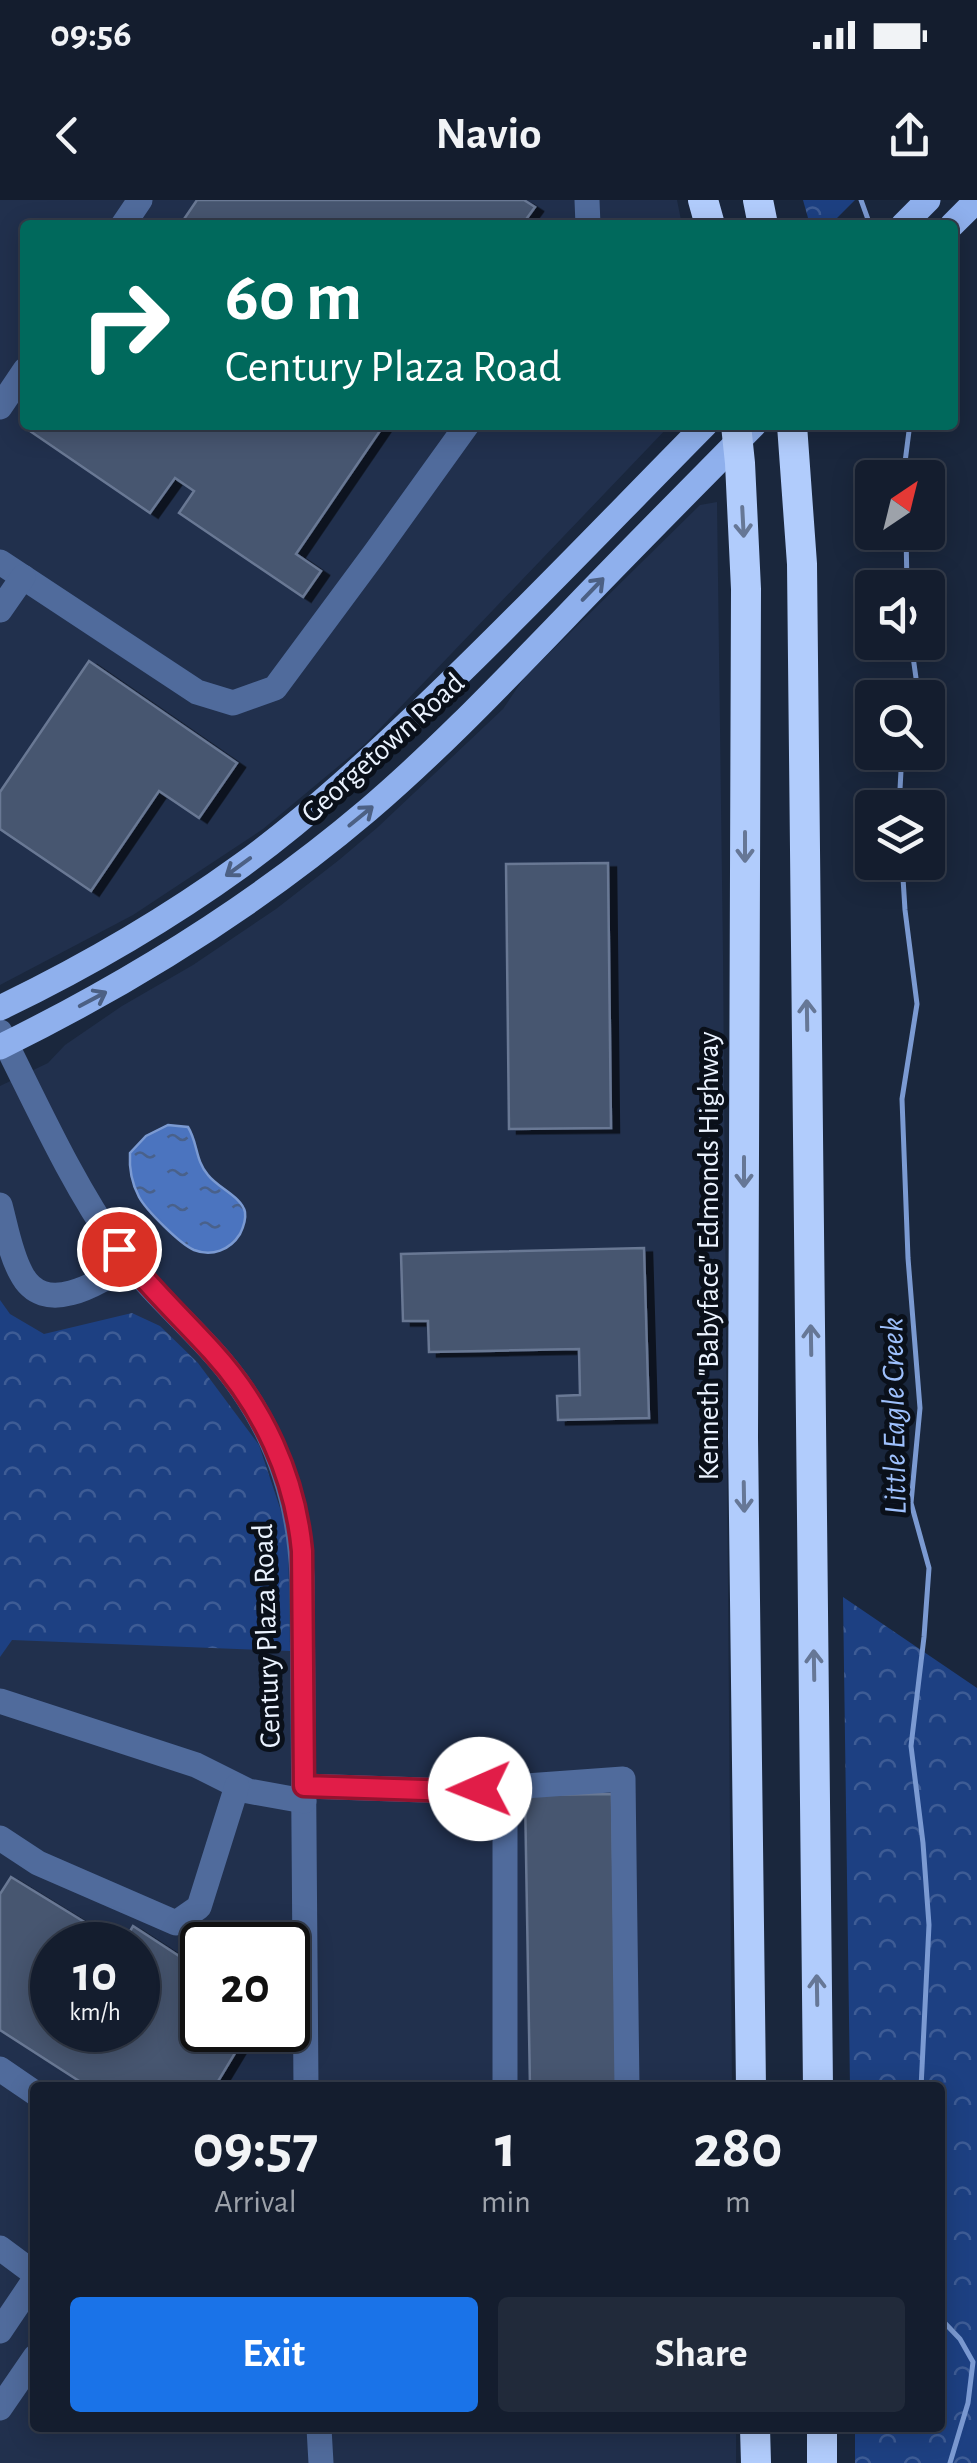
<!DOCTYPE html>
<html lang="en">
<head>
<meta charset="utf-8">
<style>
  body { margin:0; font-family:"Alegreya Sans",sans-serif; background:#212a3a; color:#f1f3f6; height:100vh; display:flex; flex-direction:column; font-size:38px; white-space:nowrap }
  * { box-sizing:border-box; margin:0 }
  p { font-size:32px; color:#9da2aa }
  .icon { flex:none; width:55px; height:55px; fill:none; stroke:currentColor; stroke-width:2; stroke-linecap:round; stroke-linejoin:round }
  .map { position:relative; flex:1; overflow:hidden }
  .panel { position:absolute; left:30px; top:1882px; width:915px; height:350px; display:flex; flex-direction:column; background:#141d2e; border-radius:10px; box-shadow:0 5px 25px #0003,0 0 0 2px #333b4a }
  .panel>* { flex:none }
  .top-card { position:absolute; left:20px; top:20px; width:938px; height:210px; border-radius:10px; box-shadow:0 5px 25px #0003,0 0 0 2px #333b4a; background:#00695c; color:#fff; overflow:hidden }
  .needle { width:65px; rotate:35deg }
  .buttons { position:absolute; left:855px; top:260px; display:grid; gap:20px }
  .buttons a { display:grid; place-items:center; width:90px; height:90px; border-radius:10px; background:#141d2e; box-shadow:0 5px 25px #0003,0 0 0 2px #333b4a; font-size:50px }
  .speed { position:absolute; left:30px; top:1722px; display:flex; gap:20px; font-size:50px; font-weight:700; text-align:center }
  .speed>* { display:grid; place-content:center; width:130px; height:130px; border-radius:50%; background:#141d2e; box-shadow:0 5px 25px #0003,0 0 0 2px #333b4a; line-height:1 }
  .speed small { font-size:25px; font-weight:400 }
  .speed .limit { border:5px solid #111; border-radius:15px; background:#fff; color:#111 }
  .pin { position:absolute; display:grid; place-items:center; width:85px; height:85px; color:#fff; margin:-42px; border:5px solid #fff; border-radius:50%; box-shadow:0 2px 10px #0007 }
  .me { position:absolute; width:110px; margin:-55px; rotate:269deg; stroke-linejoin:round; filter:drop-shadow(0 0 8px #0008) }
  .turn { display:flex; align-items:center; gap:35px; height:210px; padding:0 40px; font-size:45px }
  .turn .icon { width:130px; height:130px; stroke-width:2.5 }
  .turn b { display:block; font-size:70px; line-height:85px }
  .eta { display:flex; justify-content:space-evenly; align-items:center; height:170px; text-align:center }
  .eta b { font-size:60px; font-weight:700; line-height:70px }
  .action { display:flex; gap:20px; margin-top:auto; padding:20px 40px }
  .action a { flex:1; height:115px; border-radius:10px; background:#1a73e8; color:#fff; font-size:40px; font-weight:700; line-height:115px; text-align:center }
  .action a+a { background:#212a3a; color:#f1f3f6 }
  .status { display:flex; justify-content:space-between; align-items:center; height:70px; padding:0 50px; background:#141d2e; direction:ltr }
  .status svg { height:28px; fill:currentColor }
  header { display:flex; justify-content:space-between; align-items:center; height:130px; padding:0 40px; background:#141d2e; font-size:45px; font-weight:700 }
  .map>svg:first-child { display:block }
  .built { fill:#21304d; fill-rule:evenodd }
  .forest { fill:url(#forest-crowns) }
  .water { fill:url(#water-ripples); stroke:#7b9ad2; stroke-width:2.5 }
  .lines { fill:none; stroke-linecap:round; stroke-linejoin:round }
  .stream { stroke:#7b9ad2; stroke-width:5 }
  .building { fill:#47566f; stroke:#697894; stroke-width:2.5; fill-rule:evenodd; filter:url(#shadow) }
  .minor { stroke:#506b9c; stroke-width:25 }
  .major { stroke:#8fb0ed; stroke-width:25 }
  .highway { stroke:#b1ccfc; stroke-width:30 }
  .oneway { stroke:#667796 }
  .oneway2 { stroke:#4c6084 }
  .route-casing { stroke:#92132f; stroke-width:25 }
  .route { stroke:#e11d48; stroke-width:18 }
  .labels { text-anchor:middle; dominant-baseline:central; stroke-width:10; stroke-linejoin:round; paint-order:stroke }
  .street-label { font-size:30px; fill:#ebf3ff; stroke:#0a101a }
  .water-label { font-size:32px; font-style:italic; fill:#9ec0fc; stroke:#0a101a }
</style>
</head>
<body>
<div class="status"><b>09:56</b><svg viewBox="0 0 49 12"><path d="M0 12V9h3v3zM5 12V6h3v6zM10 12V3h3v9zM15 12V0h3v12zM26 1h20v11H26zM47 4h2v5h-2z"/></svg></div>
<header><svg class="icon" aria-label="back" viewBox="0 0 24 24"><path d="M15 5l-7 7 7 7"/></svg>Navio<svg class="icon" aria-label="share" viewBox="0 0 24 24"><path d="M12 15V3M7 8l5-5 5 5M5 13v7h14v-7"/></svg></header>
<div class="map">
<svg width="977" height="2263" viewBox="0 0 977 2263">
  <defs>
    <pattern id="forest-crowns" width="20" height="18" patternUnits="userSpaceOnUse" patternTransform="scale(2.5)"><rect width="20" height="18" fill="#1d4082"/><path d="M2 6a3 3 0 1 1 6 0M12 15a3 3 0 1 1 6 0" fill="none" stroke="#3e5c95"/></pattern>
    <pattern id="water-ripples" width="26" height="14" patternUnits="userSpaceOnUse" patternTransform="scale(2.5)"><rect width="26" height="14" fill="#4b74bf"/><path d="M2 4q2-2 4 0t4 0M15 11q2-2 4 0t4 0" fill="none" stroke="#49618b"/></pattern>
    <filter id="shadow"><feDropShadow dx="8" dy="4.5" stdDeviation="0" flood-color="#0009"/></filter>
  </defs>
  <rect width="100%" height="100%" fill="#1a273d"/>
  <g class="built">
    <path d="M 0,0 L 677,0 L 682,25 L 25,25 L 25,225 L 670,225 L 365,544 L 263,629 L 133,715 L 0,785 Z"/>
    <path d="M 717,302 L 723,755 L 732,1887 L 35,1888 L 35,2228 L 736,2228 L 736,2263 L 0,2263 L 0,886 L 48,863 L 65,845 L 122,806 L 193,765 L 276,709 L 339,660 L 378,627 L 503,509 L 524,478 L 700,305 ZM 52,1745 L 138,1745 L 138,1830 L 52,1830 ZM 202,1745 L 288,1745 L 288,1830 L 202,1830 Z"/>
  </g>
  <g class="forest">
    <path d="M 803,0 L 855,0 L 830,25 L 810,25 Z"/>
    <path d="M 0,1100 L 10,1114 L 44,1134 L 132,1113 L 160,1126 L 198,1163 L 259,1245 L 288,1332 L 290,1451 L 12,1440 L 0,1457 Z"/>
    <path d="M 843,1397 L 977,1488 L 977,2263 L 855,2263 L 855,2228 L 940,2228 L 940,1888 L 850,1887 Z"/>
  </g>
  <path class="water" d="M 168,925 L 188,927 C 198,943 195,960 208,975 C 218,988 242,997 245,1012 C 246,1019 243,1028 240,1034 C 230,1050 212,1057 194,1050 C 180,1044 146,1010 139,997 C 131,982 129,969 130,953 L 146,936 Z"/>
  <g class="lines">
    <g class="stream">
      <path d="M 861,0 L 870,25"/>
      <path d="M 903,278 L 909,231 L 908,225"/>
      <path d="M 906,332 L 907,388"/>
      <path d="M 911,442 L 916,478 L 912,498"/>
      <path d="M 899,608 L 902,552"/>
      <path d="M 902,662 L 905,710 L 917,804 L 902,899 L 908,1058 L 920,1208 L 911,1303 L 929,1368 L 924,1437 L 911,1546 L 923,1643 L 929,1725 L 921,1888"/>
      <path d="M 940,2118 L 960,2139 L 973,2162 L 968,2203 L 950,2263"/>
    </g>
  </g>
  <g class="building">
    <path d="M 197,0 L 524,0 L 535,7 L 522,25 L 180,25 Z"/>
    <path d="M 30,225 L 384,225 L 296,354 L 321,371 L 303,397 L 179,313 L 194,291 L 175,278 L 150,313 L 27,229 Z"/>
    <path d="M 89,461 L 237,563 L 199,618 L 159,591 L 91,691 L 0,629 L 0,592 Z"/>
    <path d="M 608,663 L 611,928 L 509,929 L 506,664 Z"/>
    <path d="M 644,1048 L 649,1218 L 558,1220 L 557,1196 L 580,1195 L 579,1149 L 429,1152 L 428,1121 L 403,1121 L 401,1054 Z"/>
    <path d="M 612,1594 L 617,1888 L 530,1888 L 525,1595 Z"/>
    <path d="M 11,1677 L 122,1745 L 133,1726 L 202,1771 L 202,1830 L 249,1830 L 214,1888 L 90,1888 L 0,1830 L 0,1694 ZM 52,1745 L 138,1745 L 138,1830 L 52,1830 Z"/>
  </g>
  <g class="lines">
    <g class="minor">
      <path d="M 587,0 L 588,25"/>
      <path d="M 123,25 L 140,0"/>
      <path d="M 0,207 L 25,170"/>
      <path d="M 0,362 L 197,492 L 233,503 L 275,488 L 375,353 L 467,225"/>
      <path d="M 0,410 L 23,377"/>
      <path d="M 0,832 C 36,903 71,982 117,1047 C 144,1084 179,1115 210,1149 C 269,1213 299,1291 302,1378 L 306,1888"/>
      <path d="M 0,1005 C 6,1027 10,1053 21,1073 C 44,1119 100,1082 130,1063"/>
      <path d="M 0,1501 L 196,1565 L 248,1591 L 304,1601"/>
      <path d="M 304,1586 L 454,1591 L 623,1579 L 627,1888"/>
      <path d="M 0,1638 L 38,1663 L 176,1723 L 199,1707 L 237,1586"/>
      <path d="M 0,1869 L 35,1893"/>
      <path d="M 505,1888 L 505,1587"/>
      <path d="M 0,2048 L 35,2074"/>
      <path d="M 0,2131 L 35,2079"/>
      <path d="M 0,2208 L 35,2157"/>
      <path d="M 319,2228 L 321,2263"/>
    </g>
    <g class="major">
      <path d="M 903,25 L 928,0"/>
      <path d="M 952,25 L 977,0"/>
      <path d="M 0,808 C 85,767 166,720 242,665 C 312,614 375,555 437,495 C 529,407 616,315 705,225"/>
      <path d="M 0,847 C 132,782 256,705 368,610 C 437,551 500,485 563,420 C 626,354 690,290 754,225"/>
    </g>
    <g class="highway">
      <path d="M 703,0 L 710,25"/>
      <path d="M 758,0 L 763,25"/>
      <path d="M 736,225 L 740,263 L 746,389 L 743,1237 L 751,1888"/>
      <path d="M 792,225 L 802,364 L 818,1888"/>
      <path d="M 755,2228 L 756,2263"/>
      <path d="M 822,2228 L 822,2263"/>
    </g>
  </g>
  <defs><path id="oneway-shaft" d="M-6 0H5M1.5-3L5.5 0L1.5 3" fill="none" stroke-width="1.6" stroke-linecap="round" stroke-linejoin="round" transform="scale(2.5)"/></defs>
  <g class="oneway">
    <use href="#oneway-shaft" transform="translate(743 322) rotate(87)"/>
    <use href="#oneway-shaft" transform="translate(745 647) rotate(90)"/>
    <use href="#oneway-shaft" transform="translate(807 815) rotate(-91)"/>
    <use href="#oneway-shaft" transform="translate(744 972) rotate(90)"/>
    <use href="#oneway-shaft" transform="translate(811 1140) rotate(-91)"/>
    <use href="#oneway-shaft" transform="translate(744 1297) rotate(89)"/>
    <use href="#oneway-shaft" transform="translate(814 1465) rotate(-91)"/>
    <use href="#oneway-shaft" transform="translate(817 1790) rotate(-91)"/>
  </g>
  <g class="oneway2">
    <use href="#oneway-shaft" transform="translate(593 389) rotate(-46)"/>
    <use href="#oneway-shaft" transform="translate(361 616) rotate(-39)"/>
    <use href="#oneway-shaft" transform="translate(238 667) rotate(144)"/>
    <use href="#oneway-shaft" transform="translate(93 799) rotate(-28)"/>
  </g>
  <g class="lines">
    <g class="route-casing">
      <path id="route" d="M 119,1049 C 147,1085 181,1117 212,1151 C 263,1207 295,1276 302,1351 L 304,1586 L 454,1591 L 480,1589"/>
    </g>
    <use href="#route" class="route"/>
  </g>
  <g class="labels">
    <g class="street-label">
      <text transform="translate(383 548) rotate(-42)">Georgetown Road</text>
      <text transform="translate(709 1056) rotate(-90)">Kenneth "Babyface" Edmonds Highway</text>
      <text transform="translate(267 1436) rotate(-92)">Century Plaza Road</text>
    </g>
    <g class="water-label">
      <text transform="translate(894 1216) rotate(-91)">Little Eagle Creek</text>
    </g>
  </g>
</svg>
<div class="buttons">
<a><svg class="needle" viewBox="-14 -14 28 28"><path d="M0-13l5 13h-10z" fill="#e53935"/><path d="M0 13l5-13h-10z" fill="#9da2aa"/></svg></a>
<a><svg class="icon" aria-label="sound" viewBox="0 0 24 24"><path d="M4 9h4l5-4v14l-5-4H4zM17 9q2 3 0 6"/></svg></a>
<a><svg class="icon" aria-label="search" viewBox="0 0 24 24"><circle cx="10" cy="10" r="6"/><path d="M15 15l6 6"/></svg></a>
<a><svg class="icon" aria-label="layers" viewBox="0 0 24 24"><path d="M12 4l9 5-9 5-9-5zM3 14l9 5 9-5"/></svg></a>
</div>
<div class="speed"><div>10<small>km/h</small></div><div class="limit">20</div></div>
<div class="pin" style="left:119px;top:1049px;background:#d93025"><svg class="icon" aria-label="arrive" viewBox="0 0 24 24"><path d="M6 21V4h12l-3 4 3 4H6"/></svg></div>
<svg class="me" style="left:480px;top:1589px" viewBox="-20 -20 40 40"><circle r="19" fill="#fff"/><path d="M0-13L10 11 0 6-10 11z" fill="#e11d48"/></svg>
<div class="top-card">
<div class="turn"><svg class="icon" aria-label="right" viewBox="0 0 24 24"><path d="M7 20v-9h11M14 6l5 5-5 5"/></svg><div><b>60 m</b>Century Plaza Road</div></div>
</div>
<section class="panel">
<div class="eta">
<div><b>09:57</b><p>Arrival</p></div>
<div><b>1</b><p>min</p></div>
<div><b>280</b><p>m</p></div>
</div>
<div class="action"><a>Exit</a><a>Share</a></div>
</section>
</div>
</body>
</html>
